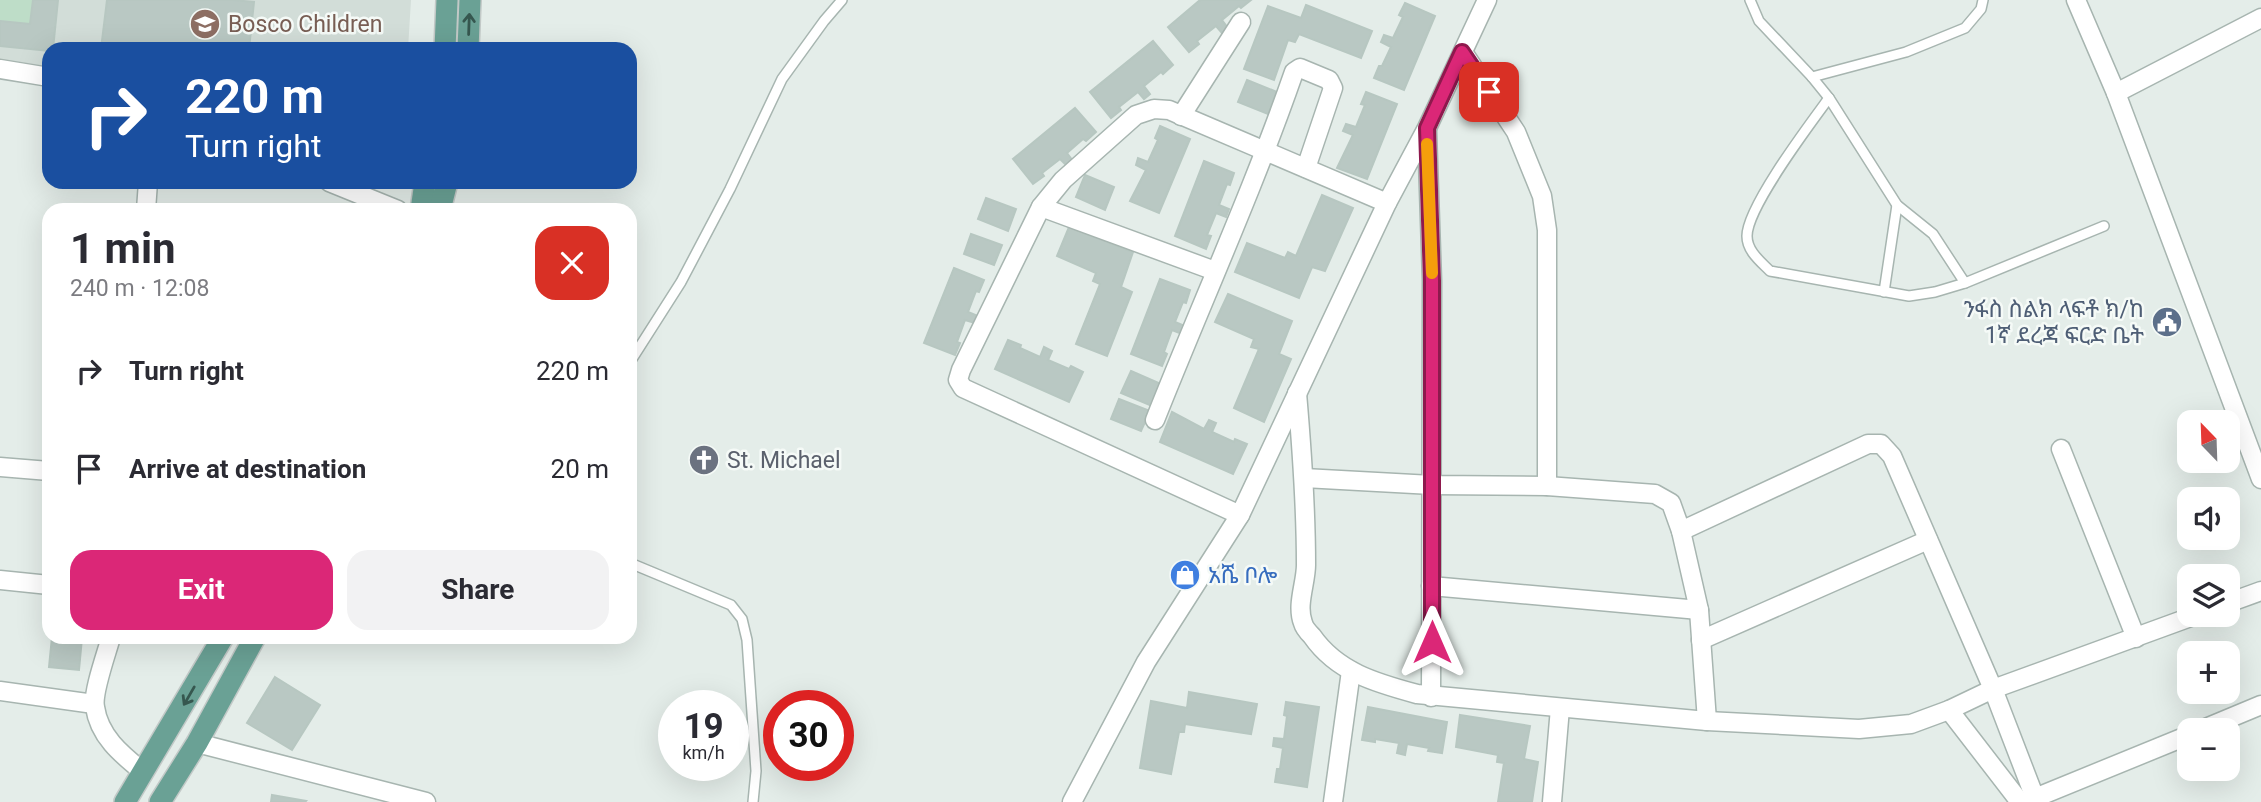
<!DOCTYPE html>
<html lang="en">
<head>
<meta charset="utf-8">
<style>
  body { margin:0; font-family:Roboto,"Noto Sans Ethiopic",sans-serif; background:#f2f2f3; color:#2b2b33; height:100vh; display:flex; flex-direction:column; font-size:26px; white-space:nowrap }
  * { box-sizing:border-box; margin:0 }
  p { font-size:23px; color:#7c7c81 }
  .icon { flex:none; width:38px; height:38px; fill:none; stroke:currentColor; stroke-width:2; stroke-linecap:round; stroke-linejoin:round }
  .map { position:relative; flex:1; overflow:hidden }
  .sheet { position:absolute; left:42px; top:203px; width:595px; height:441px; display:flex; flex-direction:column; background:#fff; border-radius:21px; box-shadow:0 7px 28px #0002 }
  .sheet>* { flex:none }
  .banner { position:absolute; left:42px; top:42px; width:595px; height:147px; border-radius:21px; box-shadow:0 7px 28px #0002; background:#1a4fa0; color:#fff; overflow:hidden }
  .needle { width:46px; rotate:337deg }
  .controls { position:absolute; left:2177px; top:410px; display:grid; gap:14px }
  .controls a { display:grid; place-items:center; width:63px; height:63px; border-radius:14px; background:#fff; box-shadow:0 7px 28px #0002; font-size:35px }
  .speed { position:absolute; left:658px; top:690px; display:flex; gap:14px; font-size:35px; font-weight:700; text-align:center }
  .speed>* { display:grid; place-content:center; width:91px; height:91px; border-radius:50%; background:#fff; box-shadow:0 7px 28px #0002; line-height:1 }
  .speed small { font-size:18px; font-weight:400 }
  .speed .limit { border:10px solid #d22; background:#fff; color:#111 }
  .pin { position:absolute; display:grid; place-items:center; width:60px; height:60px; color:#fff; margin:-30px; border-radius:14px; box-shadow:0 4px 10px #0006 }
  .me { position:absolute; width:77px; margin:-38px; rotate:0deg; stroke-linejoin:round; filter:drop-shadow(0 0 5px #0008) }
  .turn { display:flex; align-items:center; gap:24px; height:147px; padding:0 28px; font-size:32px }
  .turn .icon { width:91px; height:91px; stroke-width:2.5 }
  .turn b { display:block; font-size:49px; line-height:60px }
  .round { display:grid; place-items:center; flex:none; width:74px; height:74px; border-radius:21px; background:#f2f2f3 }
  .headline { display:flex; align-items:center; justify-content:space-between; height:119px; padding:0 28px }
  h1 { font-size:42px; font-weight:700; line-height:52px }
  .button { display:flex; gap:14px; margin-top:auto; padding:14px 28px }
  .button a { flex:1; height:80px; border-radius:21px; background:#db2777; color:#fff; font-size:28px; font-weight:700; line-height:80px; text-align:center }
  .button a+a { background:#f2f2f3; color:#2b2b33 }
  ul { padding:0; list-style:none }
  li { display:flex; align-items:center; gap:21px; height:98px; padding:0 28px }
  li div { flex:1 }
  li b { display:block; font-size:26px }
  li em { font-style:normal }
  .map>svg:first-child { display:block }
  .built { fill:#d2ddd8 }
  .green { fill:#beddc8 }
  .building { fill:#b9c8c3; stroke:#b7c7c1; stroke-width:2 }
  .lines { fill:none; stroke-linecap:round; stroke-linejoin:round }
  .lane-casing { stroke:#a7b5b0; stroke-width:12 }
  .street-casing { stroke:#a7b5b0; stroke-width:21 }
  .primary-casing { stroke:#c2c9c7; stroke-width:24 }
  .lane { stroke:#fff; stroke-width:9 }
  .street { stroke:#fff; stroke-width:18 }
  .primary { stroke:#6aa195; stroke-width:21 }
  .oneway { stroke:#36574f }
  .route-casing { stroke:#8e194d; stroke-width:18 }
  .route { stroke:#db2777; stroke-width:12 }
  .slow { stroke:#f59e0b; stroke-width:12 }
  .labels { text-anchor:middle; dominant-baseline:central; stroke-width:5; stroke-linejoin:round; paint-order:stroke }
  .education-label { font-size:23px; fill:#785e54; stroke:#f5faf7; text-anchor:start }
  .service-label { font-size:23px; fill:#4e5e75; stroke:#f5faf7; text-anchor:end }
  .worship-label { font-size:23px; fill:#5b616d; stroke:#f5faf7; text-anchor:start }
  .shop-label { font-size:23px; fill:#366cbe; stroke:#f5faf7; text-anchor:start }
</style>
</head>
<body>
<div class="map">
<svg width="2261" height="802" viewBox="0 0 2261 802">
  <rect width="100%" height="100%" fill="#e4ede9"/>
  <path class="built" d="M 0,0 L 411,0 L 408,49 L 49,49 L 49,72 L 0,66 Z"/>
  <path class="green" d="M 0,0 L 33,0 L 30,24 L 0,21 Z"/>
  <g class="building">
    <path d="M 33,0 L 58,0 L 53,49 L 49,49 L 49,51 L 0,46 L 0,21 L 30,24 Z"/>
    <path d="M 107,0 L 233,0 L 254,2 L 249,49 L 101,49 Z"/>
    <path d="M 1200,0 L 1251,0 L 1241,8 L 1239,6 L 1222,20 L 1228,28 L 1222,33 L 1216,26 L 1197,41 L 1199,44 L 1189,52 L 1168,27 Z"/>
    <path d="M 1405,3 L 1435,16 L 1404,90 L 1374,78 L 1379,66 L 1382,66 L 1391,47 L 1381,42 L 1384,35 L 1393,38 L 1403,17 L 1399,15 Z"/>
    <path d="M 1306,5 L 1372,31 L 1361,58 L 1299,34 L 1295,42 L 1288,40 L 1274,80 L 1244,69 L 1268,6 L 1301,18 Z"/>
    <path d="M 1153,41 L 1173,65 L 1163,74 L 1161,72 L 1144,86 L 1150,94 L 1144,99 L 1138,92 L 1119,107 L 1121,110 L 1111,118 L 1090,92 Z"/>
    <path d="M 1247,80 L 1277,92 L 1268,114 L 1238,102 Z"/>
    <path d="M 1366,92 L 1397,104 L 1367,179 L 1337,168 L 1353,135 L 1343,131 L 1346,124 L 1356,127 L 1365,105 L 1361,104 Z"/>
    <path d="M 1075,108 L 1096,132 L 1086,141 L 1083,139 L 1067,153 L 1073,161 L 1067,166 L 1060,159 L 1042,173 L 1044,176 L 1033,184 L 1013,159 Z"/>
    <path d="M 1160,126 L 1190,139 L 1159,213 L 1130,201 L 1146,170 L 1136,165 L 1138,158 L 1148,162 L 1158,140 L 1155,138 Z"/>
    <path d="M 1204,161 L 1234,173 L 1230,185 L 1227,184 L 1219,205 L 1229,209 L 1226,217 L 1216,213 L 1207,235 L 1211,236 L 1206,249 L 1175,236 Z"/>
    <path d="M 1085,175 L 1114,187 L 1105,210 L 1076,197 Z"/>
    <path d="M 1322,195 L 1353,208 L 1325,271 L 1312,267 L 1299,298 L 1235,272 L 1247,243 L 1285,258 L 1288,252 L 1296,256 Z"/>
    <path d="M 986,198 L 1016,209 L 1008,231 L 978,219 Z"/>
    <path d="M 1069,227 L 1133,252 L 1121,287 L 1132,292 L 1107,356 L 1076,344 L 1100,284 L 1093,281 L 1096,273 L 1057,256 Z"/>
    <path d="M 971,234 L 1002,245 L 994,265 L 964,254 Z"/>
    <path d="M 954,268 L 984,280 L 979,292 L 976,291 L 968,312 L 978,316 L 975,323 L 965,320 L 957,342 L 960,343 L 955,355 L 924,343 Z"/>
    <path d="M 1160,279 L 1190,290 L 1186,303 L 1183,302 L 1175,322 L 1185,326 L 1182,334 L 1172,330 L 1164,352 L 1167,354 L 1162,366 L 1131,354 Z"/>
    <path d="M 1228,294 L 1292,321 L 1279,354 L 1291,359 L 1264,422 L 1234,408 L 1259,349 L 1251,347 L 1254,339 L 1215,322 Z"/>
    <path d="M 1008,340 L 1021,345 L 1020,348 L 1040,357 L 1044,347 L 1052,351 L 1048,360 L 1069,369 L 1071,366 L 1083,372 L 1069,402 L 995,369 Z"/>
    <path d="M 1131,371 L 1161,384 L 1152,406 L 1121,393 Z"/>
    <path d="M 1119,399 L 1150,411 L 1141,431 L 1111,419 Z"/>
    <path d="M 1172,412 L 1204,429 L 1209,420 L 1216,423 L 1212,432 L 1234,442 L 1235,439 L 1247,444 L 1233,474 L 1160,442 Z"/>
    <path d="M 52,637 L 82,638 L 79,670 L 49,667 Z"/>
    <path d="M 275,677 L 320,705 L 292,750 L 247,723 Z"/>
    <path d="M 1189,692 L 1257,704 L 1251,734 L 1185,724 L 1184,732 L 1179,732 L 1171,774 L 1140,768 L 1151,701 L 1187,708 Z"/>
    <path d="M 1286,702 L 1319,707 L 1307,787 L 1275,782 L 1277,769 L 1280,769 L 1283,748 L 1273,746 L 1274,738 L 1284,739 L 1287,716 L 1284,715 Z"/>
    <path d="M 1368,707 L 1447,722 L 1442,753 L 1428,751 L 1429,748 L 1407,744 L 1405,755 L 1397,753 L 1399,743 L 1375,739 L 1375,742 L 1362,740 Z"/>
    <path d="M 1460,715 L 1530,726 L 1524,759 L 1538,762 L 1532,802 L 1498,802 L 1504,763 L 1497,762 L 1498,755 L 1456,747 Z"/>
    <path d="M 272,795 L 306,801 L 305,802 L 271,802 Z"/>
  </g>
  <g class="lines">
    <g class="lane-casing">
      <g id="lane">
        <path d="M 1750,0 L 1759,21 L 1812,77 L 1829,98 L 1897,205 L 1933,234 L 1965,283"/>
        <path d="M 1812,77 L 1906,52 L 1965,28 L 1981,9 L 1983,0"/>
        <path d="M 1829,98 C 1810,124 1747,207 1747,236 C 1747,251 1760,261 1770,271 L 1909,296 L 1935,292 L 1965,283 L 2104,226"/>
        <path d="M 1884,292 L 1897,205"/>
        <path d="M 630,362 L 681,282 L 730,189 L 782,79 L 824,21 L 842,0"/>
        <path d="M 630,563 L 731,605 L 742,619 L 747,640 L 756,771 L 753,802"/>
      </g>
    </g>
    <g class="street-casing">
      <g id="street">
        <path d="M 2076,0 L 2116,93 L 2261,479"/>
        <path d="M 1463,52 L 1516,132 L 1542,196 L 1547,230 L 1547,486"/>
        <path d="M 0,69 L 49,77"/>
        <path d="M 2116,93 L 2261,18"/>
        <path d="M 1181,116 L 1241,22"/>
        <path d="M 1427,131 L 1432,281 L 1431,697"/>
        <path d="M 329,182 L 398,210"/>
        <path d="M 1041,207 L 1215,271"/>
        <path d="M 146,210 L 148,182"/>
        <path d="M 1297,393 C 1302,451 1306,507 1306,565 C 1306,583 1296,605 1303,623 C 1304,627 1309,633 1312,636 C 1337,672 1376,683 1417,694 L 1707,721 L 1859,729 L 1911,724 L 1949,710 L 1993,689 L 2199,614"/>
        <path d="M 1155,420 C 1201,304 1253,190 1294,72 L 1300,68 L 1329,80 L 1333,88 L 1306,168"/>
        <path d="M 2061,449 L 2136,638"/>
        <path d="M 0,467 L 49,471"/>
        <path d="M 1304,478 L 1432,485 L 1547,486 L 1655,494 L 1671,503 L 1681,531 L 1699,610 L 1707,721"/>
        <path d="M 1240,515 L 963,388 L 958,380 L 961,370 L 1041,207 L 1063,180 L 1136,115 L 1154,109 L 1169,110 L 1387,203"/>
        <path d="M 1681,531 L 1868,444 L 1881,444 L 1892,456 L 1993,689 L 2035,798"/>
        <path d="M 0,580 L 49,585"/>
        <path d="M 1431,586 L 1699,610"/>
        <path d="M 2228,603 L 2261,591"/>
        <path d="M 111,637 C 107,652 92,693 95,707 C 99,736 121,754 142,771"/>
        <path d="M 1701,640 L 1928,540"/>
        <path d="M 0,691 L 94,704"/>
        <path d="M 1949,710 L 2020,802"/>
        <path d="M 2201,730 L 2261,705"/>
        <path d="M 197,743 L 426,802"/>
        <path d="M 1072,802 L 1146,662 L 1240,515 L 1387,203 L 1427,128 L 1487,0"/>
        <path d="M 1333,802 L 1351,671"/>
        <path d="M 1552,802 L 1560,708"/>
        <path d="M 2025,802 L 2189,735"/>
      </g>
    </g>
    <g class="primary-casing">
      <g id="primary">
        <path d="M 445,49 L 447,0"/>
        <path d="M 468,49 L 470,0"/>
        <path d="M 421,210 L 425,182"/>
        <path d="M 440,210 L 447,182"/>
        <path d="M 125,802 L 223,637"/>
        <path d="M 160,802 L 197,743 L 255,637"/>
      </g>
    </g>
    <use href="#lane" class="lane"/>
    <use href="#street" class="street"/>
    <use href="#primary" class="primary"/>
  </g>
  <defs><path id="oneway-shaft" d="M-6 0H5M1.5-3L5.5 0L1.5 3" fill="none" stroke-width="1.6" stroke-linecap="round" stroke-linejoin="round" transform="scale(1.75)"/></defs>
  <g class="oneway">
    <use href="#oneway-shaft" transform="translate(469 24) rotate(-88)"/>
    <use href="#oneway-shaft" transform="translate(189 696) rotate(120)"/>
  </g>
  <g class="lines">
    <g class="route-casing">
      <path id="route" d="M 1432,642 L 1432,281 L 1427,128 L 1462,52 L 1489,92"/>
    </g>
    <use href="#route" class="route"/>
    <path class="slow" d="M 1427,144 L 1432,273"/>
  </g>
  <defs>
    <g id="school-disc" transform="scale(1.575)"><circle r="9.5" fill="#8d6e63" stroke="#f5faf7"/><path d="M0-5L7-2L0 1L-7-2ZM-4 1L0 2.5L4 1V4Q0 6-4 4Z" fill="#fff"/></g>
    <g id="civic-disc" transform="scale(1.575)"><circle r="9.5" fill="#5c6f8a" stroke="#f5faf7"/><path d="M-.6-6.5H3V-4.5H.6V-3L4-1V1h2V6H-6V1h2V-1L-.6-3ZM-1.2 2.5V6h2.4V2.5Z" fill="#fff"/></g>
    <g id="church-disc" transform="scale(1.575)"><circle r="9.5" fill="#6b7280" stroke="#f5faf7"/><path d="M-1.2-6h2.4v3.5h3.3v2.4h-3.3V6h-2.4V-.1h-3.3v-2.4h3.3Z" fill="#fff"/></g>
    <g id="shop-disc" transform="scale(1.575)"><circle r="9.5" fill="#3f7fe0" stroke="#f5faf7"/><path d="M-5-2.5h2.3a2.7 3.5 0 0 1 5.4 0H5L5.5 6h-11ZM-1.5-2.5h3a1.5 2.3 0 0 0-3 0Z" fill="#fff"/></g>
  </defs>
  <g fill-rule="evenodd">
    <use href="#school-disc" x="205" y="24"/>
    <use href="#civic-disc" x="2167" y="322"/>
    <use href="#church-disc" x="704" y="460"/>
    <use href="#shop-disc" x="1185" y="575"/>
  </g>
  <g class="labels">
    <g class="education-label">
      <text x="228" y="24">Bosco Children</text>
    </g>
    <g class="service-label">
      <text x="2144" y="309">ንፋስ ስልክ ላፍቶ ክ/ከ<tspan x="2144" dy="26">1ኛ ደረጃ ፍርድ ቤት</tspan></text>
    </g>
    <g class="worship-label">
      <text x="727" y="460">St. Michael</text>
    </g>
    <g class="shop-label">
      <text x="1208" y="575">አሼ ቦሎ</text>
    </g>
  </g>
</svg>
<div class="controls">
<a><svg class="needle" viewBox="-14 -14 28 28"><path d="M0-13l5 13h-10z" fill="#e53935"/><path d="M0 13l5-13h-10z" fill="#7c7c81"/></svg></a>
<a><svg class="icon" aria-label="sound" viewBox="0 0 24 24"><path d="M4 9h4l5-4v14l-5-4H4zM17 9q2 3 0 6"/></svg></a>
<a><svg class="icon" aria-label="layers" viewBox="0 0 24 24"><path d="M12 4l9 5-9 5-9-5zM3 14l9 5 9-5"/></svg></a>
<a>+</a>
<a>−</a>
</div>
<div class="speed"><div>19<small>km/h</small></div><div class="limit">30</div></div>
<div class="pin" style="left:1489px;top:92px;background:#d93025"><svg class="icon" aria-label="arrive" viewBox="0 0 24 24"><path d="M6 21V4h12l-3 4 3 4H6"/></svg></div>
<svg class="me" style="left:1432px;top:642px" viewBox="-20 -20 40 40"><path d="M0-17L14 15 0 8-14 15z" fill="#db2777" stroke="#fff" stroke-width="4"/></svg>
<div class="banner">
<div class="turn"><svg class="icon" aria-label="right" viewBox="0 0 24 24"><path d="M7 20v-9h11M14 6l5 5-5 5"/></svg><div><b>220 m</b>Turn right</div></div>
</div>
<section class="sheet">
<div class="headline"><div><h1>1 min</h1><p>240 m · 12:08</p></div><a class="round" style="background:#d93025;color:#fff"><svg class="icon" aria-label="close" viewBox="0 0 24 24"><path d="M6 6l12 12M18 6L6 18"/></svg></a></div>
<ul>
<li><svg class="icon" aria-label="right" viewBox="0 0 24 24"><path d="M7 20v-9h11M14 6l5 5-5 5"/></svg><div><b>Turn right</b></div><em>220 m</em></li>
<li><svg class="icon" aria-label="arrive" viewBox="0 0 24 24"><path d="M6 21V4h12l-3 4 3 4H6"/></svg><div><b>Arrive at destination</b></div><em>20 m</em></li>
</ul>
<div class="button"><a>Exit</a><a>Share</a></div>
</section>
</div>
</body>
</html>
